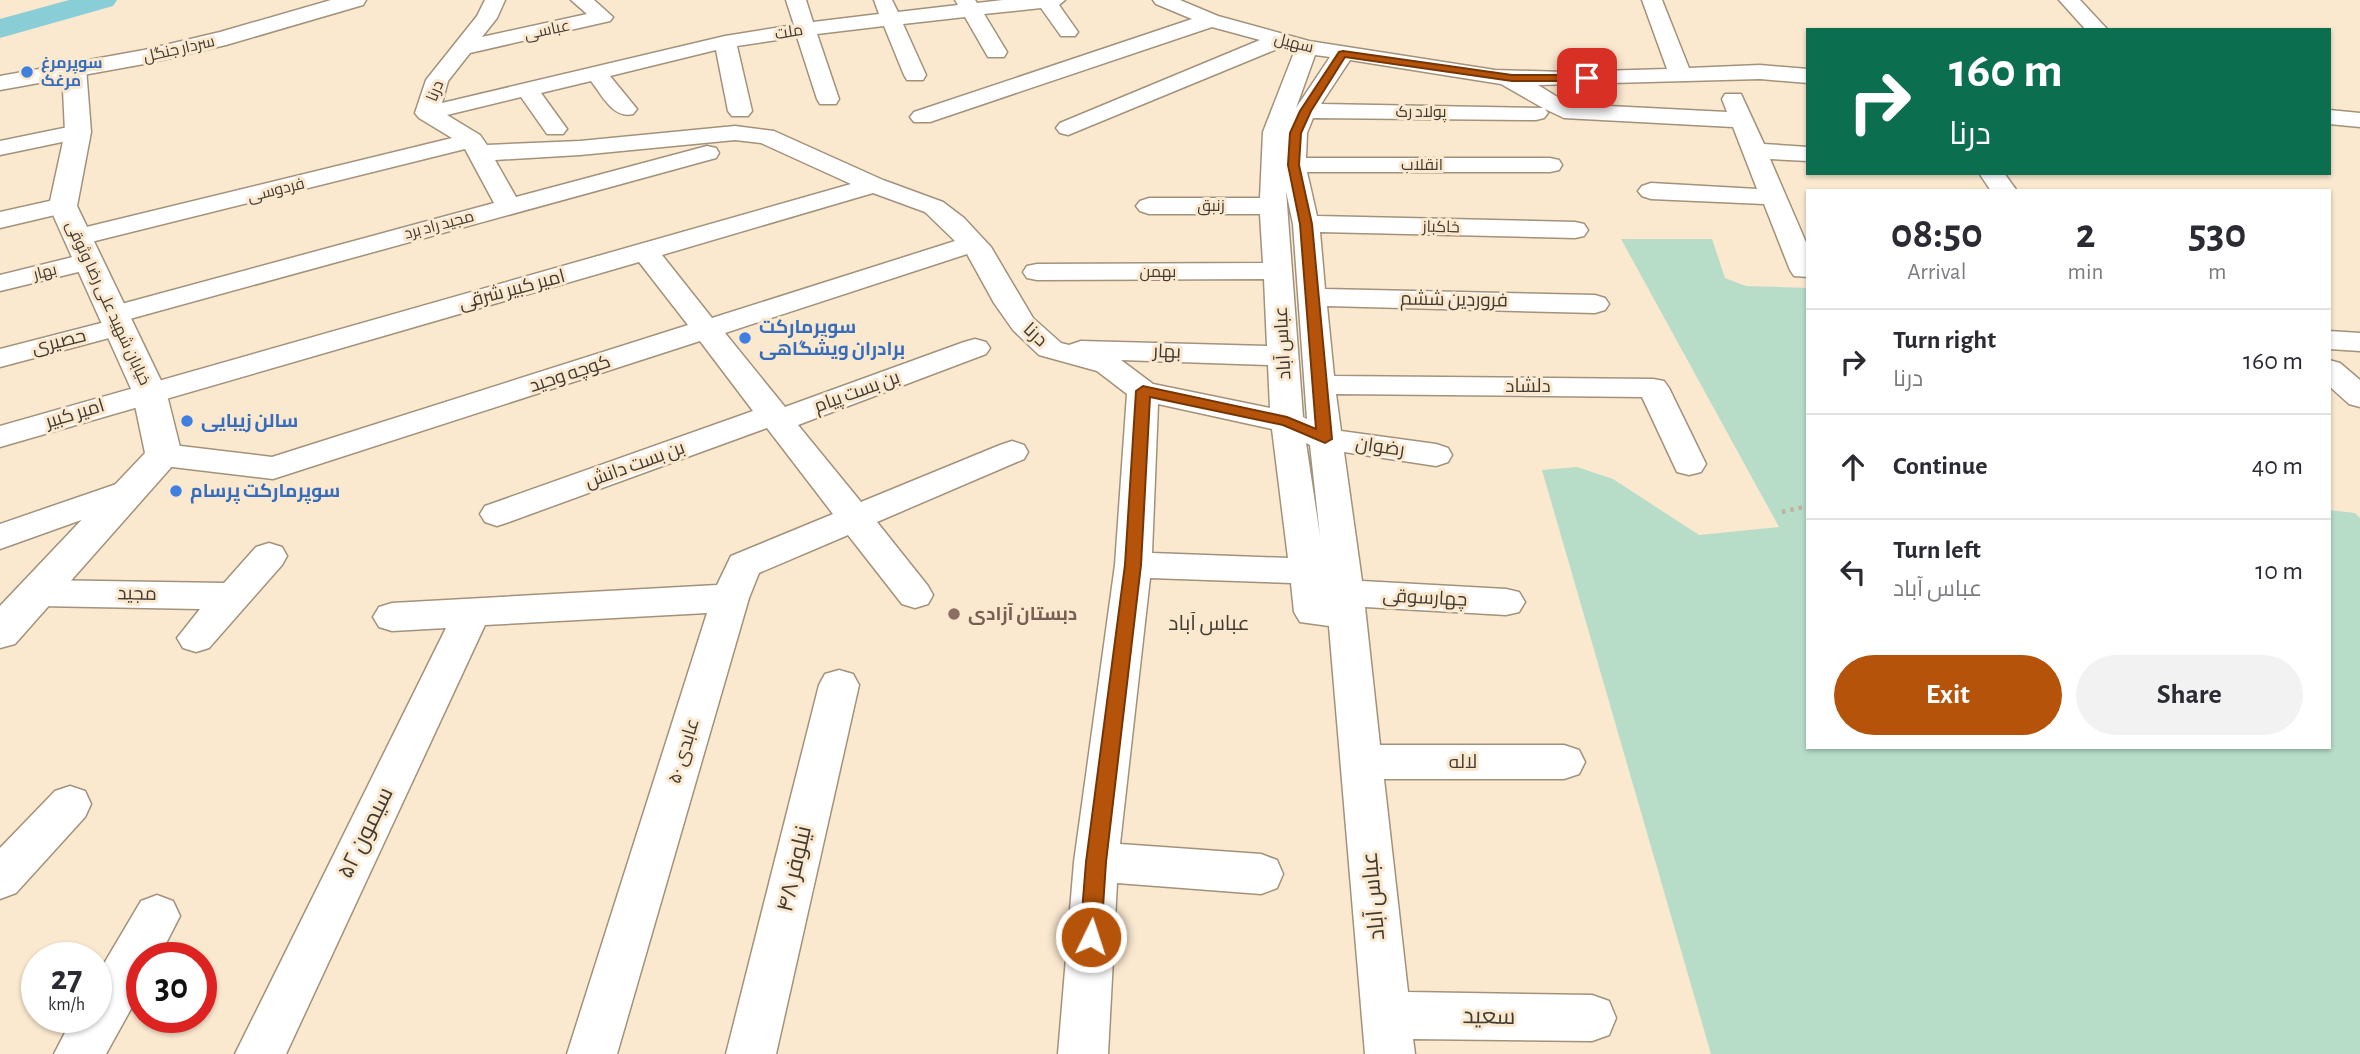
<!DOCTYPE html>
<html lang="en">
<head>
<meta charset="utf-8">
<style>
  body { margin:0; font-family:"Alegreya Sans",Cairo,sans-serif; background:#f2f2f3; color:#2b2b33; height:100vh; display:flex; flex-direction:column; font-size:26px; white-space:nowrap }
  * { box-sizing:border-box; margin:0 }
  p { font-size:23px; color:#7c7c81 }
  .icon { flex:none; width:38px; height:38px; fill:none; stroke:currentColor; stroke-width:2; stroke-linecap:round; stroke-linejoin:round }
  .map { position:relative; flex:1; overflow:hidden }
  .sheet { position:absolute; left:1806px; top:189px; width:525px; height:560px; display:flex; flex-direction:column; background:#fff; border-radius:0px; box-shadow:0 2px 5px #0004 }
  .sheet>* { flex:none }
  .hud { position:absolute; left:1806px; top:28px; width:525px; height:147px; border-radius:0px; box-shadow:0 2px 5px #0004; background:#0b6e4f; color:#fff; overflow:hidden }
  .speed { position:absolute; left:21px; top:942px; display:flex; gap:14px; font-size:35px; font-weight:700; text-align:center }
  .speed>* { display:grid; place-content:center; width:91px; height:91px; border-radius:50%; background:#fff; box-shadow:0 2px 5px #0004; line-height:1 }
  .speed small { font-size:18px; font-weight:400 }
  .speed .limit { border:10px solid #d22; background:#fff; color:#111 }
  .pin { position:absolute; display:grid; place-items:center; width:60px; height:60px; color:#fff; margin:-30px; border-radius:14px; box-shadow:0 4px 10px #0006 }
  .me { position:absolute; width:77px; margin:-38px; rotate:4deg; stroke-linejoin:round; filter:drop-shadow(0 0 5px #0008) }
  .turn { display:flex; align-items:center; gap:24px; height:147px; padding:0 28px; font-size:32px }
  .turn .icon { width:91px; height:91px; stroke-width:2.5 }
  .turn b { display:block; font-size:49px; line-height:60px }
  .eta { display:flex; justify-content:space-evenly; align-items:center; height:119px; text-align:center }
  .eta b { font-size:42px; font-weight:700; line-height:49px }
  .button { display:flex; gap:14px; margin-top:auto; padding:14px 28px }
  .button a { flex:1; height:80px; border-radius:42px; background:#b45309; color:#fff; font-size:28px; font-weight:700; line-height:80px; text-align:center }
  .button a+a { background:#f2f2f3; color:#2b2b33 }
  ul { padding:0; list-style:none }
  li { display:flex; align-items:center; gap:21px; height:105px; padding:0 28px; border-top:2px solid #e1e1e2 }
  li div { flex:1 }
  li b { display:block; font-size:26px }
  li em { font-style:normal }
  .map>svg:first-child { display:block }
  .green { fill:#b7ddc9 }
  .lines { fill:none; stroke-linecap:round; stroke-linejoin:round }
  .river { fill:#89cdd7; fill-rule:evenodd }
  .minor-casing { stroke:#a2927b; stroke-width:3 }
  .tertiary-casing { stroke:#a2927b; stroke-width:3 }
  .secondary-casing { stroke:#a2927b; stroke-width:3 }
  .path { stroke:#bfb19d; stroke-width:4.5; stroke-dasharray:3.5 5; stroke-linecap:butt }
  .minor { fill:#fff; fill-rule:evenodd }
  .tertiary { fill:#fff; fill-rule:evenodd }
  .secondary { fill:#fff; fill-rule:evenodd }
  .route { fill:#b45309; stroke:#753606; stroke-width:2 }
  .shop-dot { fill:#3f7fe0; stroke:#fae8cf; stroke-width:2.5 }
  .education-dot { fill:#8d6e63; stroke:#fae8cf; stroke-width:2.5 }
  .labels { text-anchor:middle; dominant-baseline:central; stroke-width:6; stroke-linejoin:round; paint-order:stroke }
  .far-street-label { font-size:16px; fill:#423b32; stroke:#fae8cf }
  .far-shop-label { font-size:16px; font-weight:bold; fill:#366cbe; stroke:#fae8cf; text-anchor:start }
  .street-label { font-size:19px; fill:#423b32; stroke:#fae8cf }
  .shop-label { font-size:19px; font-weight:bold; fill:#366cbe; stroke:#fae8cf; text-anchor:start }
  .education-label { font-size:19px; font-weight:bold; fill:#785e54; stroke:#fae8cf; text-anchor:start }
  .neighbourhood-label { font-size:21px; fill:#423b32; stroke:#fae8cf }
  .near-street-label { font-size:23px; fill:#423b32; stroke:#fae8cf }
</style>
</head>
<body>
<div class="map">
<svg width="2360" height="1054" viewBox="0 0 2360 1054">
  <rect width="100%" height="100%" fill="#fae8cf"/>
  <path class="green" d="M 1621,239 L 1712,239 L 1725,278 L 1746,286 L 1808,288 L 1808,747 L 2329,747 L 2329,510 L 2355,513 L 2360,518 L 2360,1054 L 1711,1054 L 1542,470 L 1577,467 L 1613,479 L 1699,535 L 1779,527 Z"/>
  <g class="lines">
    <path class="river" d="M 69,0 L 117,0 L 113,6 L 0,38 L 0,19 Z"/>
    <g class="minor-casing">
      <g id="minor">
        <path d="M 485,0 L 505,0 L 497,18 L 482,37 L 587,14 L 571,0 L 594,0 L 613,17 L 610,21 L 470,53 L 448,81 L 442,103 L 725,36 L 794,25 L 786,0 L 806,0 L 813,22 L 879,14 L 874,0 L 892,0 L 898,12 L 958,5 L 955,0 L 975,0 L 977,3 L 1003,0 L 1065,0 L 1059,5 L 1078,32 L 1075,36 L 1061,36 L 1041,8 L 984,14 L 1007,52 L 1004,57 L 988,57 L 965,17 L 903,24 L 926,75 L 923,80 L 907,80 L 904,75 L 884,26 L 817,34 L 839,99 L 836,104 L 820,104 L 817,99 L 797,37 L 737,46 L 752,111 L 748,116 L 732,116 L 728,111 L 716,50 L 610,76 L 637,109 L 633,114 C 613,119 602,95 591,81 L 541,93 L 567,129 L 563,134 L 547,134 L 521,97 L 447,115 L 480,135 L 487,145 L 580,141 L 735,126 L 774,131 L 883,180 L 943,202 L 964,218 L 991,247 L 1033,318 L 1061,343 L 1069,345 L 1081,341 L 1267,346 L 1264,279 L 1037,280 L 1027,278 L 1023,272 L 1027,266 L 1037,264 L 1263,263 L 1260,214 L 1149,214 L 1140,211 L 1136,206 L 1140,201 L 1149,198 L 1260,198 L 1263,132 L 1295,50 L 1282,47 L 1068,135 L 1060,133 L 1056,128 L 1060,123 L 1260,40 L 1212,27 L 930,122 L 914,122 L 910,117 L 914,112 L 1192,19 L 1156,4 L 1153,0 L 1180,0 L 1218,16 L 1309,41 L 1495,70 L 1565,72 L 1667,69 L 1642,0 L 1662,0 L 1689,68 L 1760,65 L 1808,69 L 1808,83 L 1760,79 L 1538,85 L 1569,104 L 1727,112 L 1722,99 L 1725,94 L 1741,94 L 1764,144 L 1808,147 L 1808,161 L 1770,159 L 1808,247 L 1808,277 L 1794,276 L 1790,270 L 1764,204 L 1651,199 L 1642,196 L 1638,191 L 1642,186 L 1651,183 L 1757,189 L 1733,127 L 1564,118 L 1545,109 L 1548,113 L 1544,118 L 1536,120 L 1313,118 L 1307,133 L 1306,158 L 1550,158 L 1559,160 L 1562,165 L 1559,170 L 1550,172 L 1307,172 L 1317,216 L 1575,222 L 1584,224 L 1588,230 L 1584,236 L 1575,238 L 1320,232 L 1325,289 L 1595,295 L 1605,298 L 1609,304 L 1605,310 L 1595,313 L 1327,306 L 1334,376 L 1653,379 L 1664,381 L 1669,388 L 1706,464 L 1701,472 L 1689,475 L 1677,472 L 1642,397 L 1336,394 L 1341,431 L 1436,444 L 1448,448 L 1452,455 L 1448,462 L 1436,466 L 1344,452 L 1362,581 L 1506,589 L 1519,592 L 1525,602 L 1519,612 L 1506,615 L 1365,607 L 1380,745 L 1564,745 L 1579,750 L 1585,762 L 1579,774 L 1564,779 L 1384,779 L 1408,992 L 1592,995 L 1609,1001 L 1616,1018 L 1609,1035 L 1592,1041 L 1413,1039 L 1415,1054 L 1365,1054 L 1329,626 L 1300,622 L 1294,612 L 1291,583 L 1150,578 L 1120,844 L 1261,854 L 1277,860 L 1283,874 L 1277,888 L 1261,894 L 1117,883 L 1108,1054 L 1058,1054 L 1074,862 L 1115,565 L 1127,394 L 1097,371 L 1039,355 L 1013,330 L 994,303 L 967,254 L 725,333 L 785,407 L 964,342 L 975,339 L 986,342 L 990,348 L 986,354 L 798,425 L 861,502 L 1000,445 L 1012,441 L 1024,445 L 1028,452 L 1024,459 L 877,522 L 928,586 L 933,595 L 928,604 L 915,608 L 902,604 L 848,535 L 759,573 L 749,598 L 617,1054 L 567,1054 L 707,613 L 485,625 L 286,1054 L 235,1054 L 446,628 L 392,631 L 379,627 L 373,617 L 379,607 L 392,603 L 717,585 L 731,556 L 833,514 L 767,428 L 509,522 L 497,526 L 485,522 L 480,514 L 485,506 L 753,411 L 700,341 L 273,479 L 164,466 L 152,462 L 148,455 L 152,448 L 164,444 L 272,457 L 688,325 L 639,262 L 0,447 L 0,426 L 851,184 L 761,143 L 735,140 L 580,155 L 495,160 L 516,197 L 707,146 L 716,148 L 719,153 L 716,158 L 126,320 L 133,327 L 128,333 L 0,367 L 0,349 L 105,322 L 99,315 L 103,309 L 494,203 L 465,149 L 79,245 L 70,243 L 66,237 L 70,231 L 452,138 L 419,118 L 415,113 L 426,80 L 477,16 ZM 1315,55 L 1330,57 L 1296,108 ZM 1350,60 L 1501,84 L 1543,108 L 1321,104 ZM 1286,191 L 1293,224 L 1307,419 L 1303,417 ZM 873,193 L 925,212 L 955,241 L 712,318 L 662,255 ZM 1121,360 L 1268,365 L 1270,408 L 1153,384 ZM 1158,404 L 1272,429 L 1288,558 L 1152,553 ZM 1306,443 L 1310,445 L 1320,536 Z"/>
        <path d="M 2059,0 L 2080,0 L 2108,30 L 2086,30 Z"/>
        <path d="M 2329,110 L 2360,113 L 2360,127 L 2329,124 Z"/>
        <path d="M 78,125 L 86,127 L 90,132 L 86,137 L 0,155 L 0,141 Z"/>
        <path d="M 1979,173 L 2004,173 L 2017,191 L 1991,191 Z"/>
        <path d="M 63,198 L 72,201 L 76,206 L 72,211 L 0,228 L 0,212 Z"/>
        <path d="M 89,253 L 99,255 L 103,261 L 99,267 L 0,291 L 0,275 Z"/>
        <path d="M 2329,331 L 2360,333 L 2360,351 L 2329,349 Z"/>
        <path d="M 2329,360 L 2340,363 L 2360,380 L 2360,407 L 2349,404 L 2329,386 Z"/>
        <path d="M 131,479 L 143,482 L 148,490 L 143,498 L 0,549 L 0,524 Z"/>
        <path d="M 269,543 L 282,547 L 287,556 L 282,565 L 209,648 L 196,652 L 183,648 L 177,638 L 200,609 L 39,606 L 26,602 L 21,593 L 26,584 L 39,580 L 224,583 L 256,547 Z"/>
        <path d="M 839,670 L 853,674 L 859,685 L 776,1054 L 726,1054 L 819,685 L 825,674 Z"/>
        <path d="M 70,786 L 85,791 L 91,804 L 85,817 L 16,893 L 0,899 L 0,848 L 55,791 Z"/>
        <path d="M 157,895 L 173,901 L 180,916 L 159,957 L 142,957 L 142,989 L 106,1054 L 54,1054 L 73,1017 L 96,1017 L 96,977 L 141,901 Z"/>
      </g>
    </g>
    <g class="tertiary-casing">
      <path id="tertiary" d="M 74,61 L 83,63 L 86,68 L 91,132 L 77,206 L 166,391 L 182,455 L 15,644 L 0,648 L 0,606 L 145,453 L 132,391 L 49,206 L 65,132 L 62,68 L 65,63 Z"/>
    </g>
    <g class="secondary-casing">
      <path id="secondary" d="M 331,0 L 366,0 L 363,5 L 226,45 L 144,64 L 0,90 L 0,76 L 144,50 L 220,32 Z"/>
    </g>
    <path class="path" d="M 1782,512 L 1808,506"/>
    <use href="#minor" class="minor"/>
    <use href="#tertiary" class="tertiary"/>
    <use href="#secondary" class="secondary"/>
  </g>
  <path class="route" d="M 1343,51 L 1512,75 L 1587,75 L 1592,78 L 1587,81 L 1512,81 L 1345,57 L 1311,111 L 1301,133 L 1299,165 L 1312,224 L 1332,439 L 1325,443 L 1283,425 L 1150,397 L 1141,565 L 1106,862 L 1101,937 L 1098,944 L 1091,947 L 1083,944 L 1080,937 L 1086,862 L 1125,565 L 1136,391 L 1143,386 L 1287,417 L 1316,429 L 1300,224 L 1288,165 L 1290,133 L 1300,111 L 1339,52 Z"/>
  <g class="shop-dot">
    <circle cx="27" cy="72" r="7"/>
    <circle cx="745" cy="338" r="7"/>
    <circle cx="187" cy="421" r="7"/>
    <circle cx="176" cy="491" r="7"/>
  </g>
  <circle class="education-dot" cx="954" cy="614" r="7"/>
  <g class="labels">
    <g class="far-street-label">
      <text transform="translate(547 30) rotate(-12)">عباسی</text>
      <text transform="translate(789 32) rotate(-9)">ملت</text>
      <text transform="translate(1294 43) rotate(14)">سهیل</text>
      <text transform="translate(179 49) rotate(-13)">سردار جنگل</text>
      <text transform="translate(435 91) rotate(-68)">درنا</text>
      <text x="1421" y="112">پولاد رک</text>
      <text x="1422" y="165">انقلاب</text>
      <text transform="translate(276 190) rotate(-14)">فردوسی</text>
      <text x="1211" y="206">زنبق</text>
      <text transform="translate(439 225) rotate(-15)">مجید راد برد</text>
      <text transform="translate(1441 227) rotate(1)">خاکباز</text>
      <text transform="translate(45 272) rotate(-14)">بهار</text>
      <text x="1158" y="272">بهمن</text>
      <text transform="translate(108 303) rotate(65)">خیابان شهید علی رضا وثوقی</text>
    </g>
    <g class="far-shop-label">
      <text x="41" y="63">سوپرمرغ<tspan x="41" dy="18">مرغک</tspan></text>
    </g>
    <g class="street-label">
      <text transform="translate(512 290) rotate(-15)">امیر کبیر شرقی</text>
      <text transform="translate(1454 300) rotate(1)">فروردین ششم</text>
      <text transform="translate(1035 335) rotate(43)">درنا</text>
      <text transform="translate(59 342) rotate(-14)">حصیری</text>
      <text transform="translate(1283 343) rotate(-93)">عباس آباد</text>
      <text transform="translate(1167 352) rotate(2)">بهار</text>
      <text transform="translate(570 374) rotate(-18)">کوچه وحید</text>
      <text x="1528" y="386">دلشاد</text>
      <text transform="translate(857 392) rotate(-20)">بن بست پیام</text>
      <text transform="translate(75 414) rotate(-17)">امیر کبیر</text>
      <text transform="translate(1380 447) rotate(8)">رضوان</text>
      <text transform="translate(635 465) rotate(-20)">بن بست دانش</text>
      <text transform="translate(137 594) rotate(1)">مجید</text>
      <text transform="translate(1425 598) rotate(3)">چهارسوقی</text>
      <text transform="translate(684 751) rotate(-73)">عابدی ۵۰</text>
      <text x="1463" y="762">لاله</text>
    </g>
    <g class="shop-label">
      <text x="759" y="327">سوپرمارکت<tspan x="759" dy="22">برادران ویشگاهی</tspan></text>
      <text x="201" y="421">سالن زیبایی</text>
      <text x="190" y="491">سوپرمارکت پرسام</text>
    </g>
    <g class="education-label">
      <text x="968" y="614">دبستان آزادی</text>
    </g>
    <g class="neighbourhood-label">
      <text x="1209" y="623">عباس آباد</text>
    </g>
    <g class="near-street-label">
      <text transform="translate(366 833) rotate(-64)">سیمون ۵۲</text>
      <text transform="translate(795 869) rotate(-77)">نیلوفر ۴۸</text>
      <text transform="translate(1374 896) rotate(-95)">عباس آباد</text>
      <text transform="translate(1489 1017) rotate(1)">سعید</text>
    </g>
  </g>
</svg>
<div class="speed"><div>27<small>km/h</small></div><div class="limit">30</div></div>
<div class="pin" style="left:1587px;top:78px;background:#d93025"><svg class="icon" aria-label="arrive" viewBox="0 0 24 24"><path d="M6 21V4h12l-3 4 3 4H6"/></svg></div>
<svg class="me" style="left:1091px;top:937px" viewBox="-20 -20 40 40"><circle r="17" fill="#b45309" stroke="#fff" stroke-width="3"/><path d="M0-11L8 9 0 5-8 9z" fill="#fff"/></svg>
<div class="hud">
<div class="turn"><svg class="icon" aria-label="right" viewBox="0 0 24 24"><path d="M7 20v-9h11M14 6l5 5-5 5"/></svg><div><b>160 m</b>درنا</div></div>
</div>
<section class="sheet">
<div class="eta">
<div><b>08:50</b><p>Arrival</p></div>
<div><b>2</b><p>min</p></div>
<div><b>530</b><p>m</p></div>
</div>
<ul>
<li><svg class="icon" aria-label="right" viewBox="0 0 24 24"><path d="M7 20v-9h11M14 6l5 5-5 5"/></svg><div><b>Turn right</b><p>درنا</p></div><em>160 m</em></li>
<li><svg class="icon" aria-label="ahead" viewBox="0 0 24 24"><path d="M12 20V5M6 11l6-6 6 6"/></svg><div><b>Continue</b></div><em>40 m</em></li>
<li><svg class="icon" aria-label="left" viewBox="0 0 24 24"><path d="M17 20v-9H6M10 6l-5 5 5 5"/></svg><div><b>Turn left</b><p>عباس آباد</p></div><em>10 m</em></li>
</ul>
<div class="button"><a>Exit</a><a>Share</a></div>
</section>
</div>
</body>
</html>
